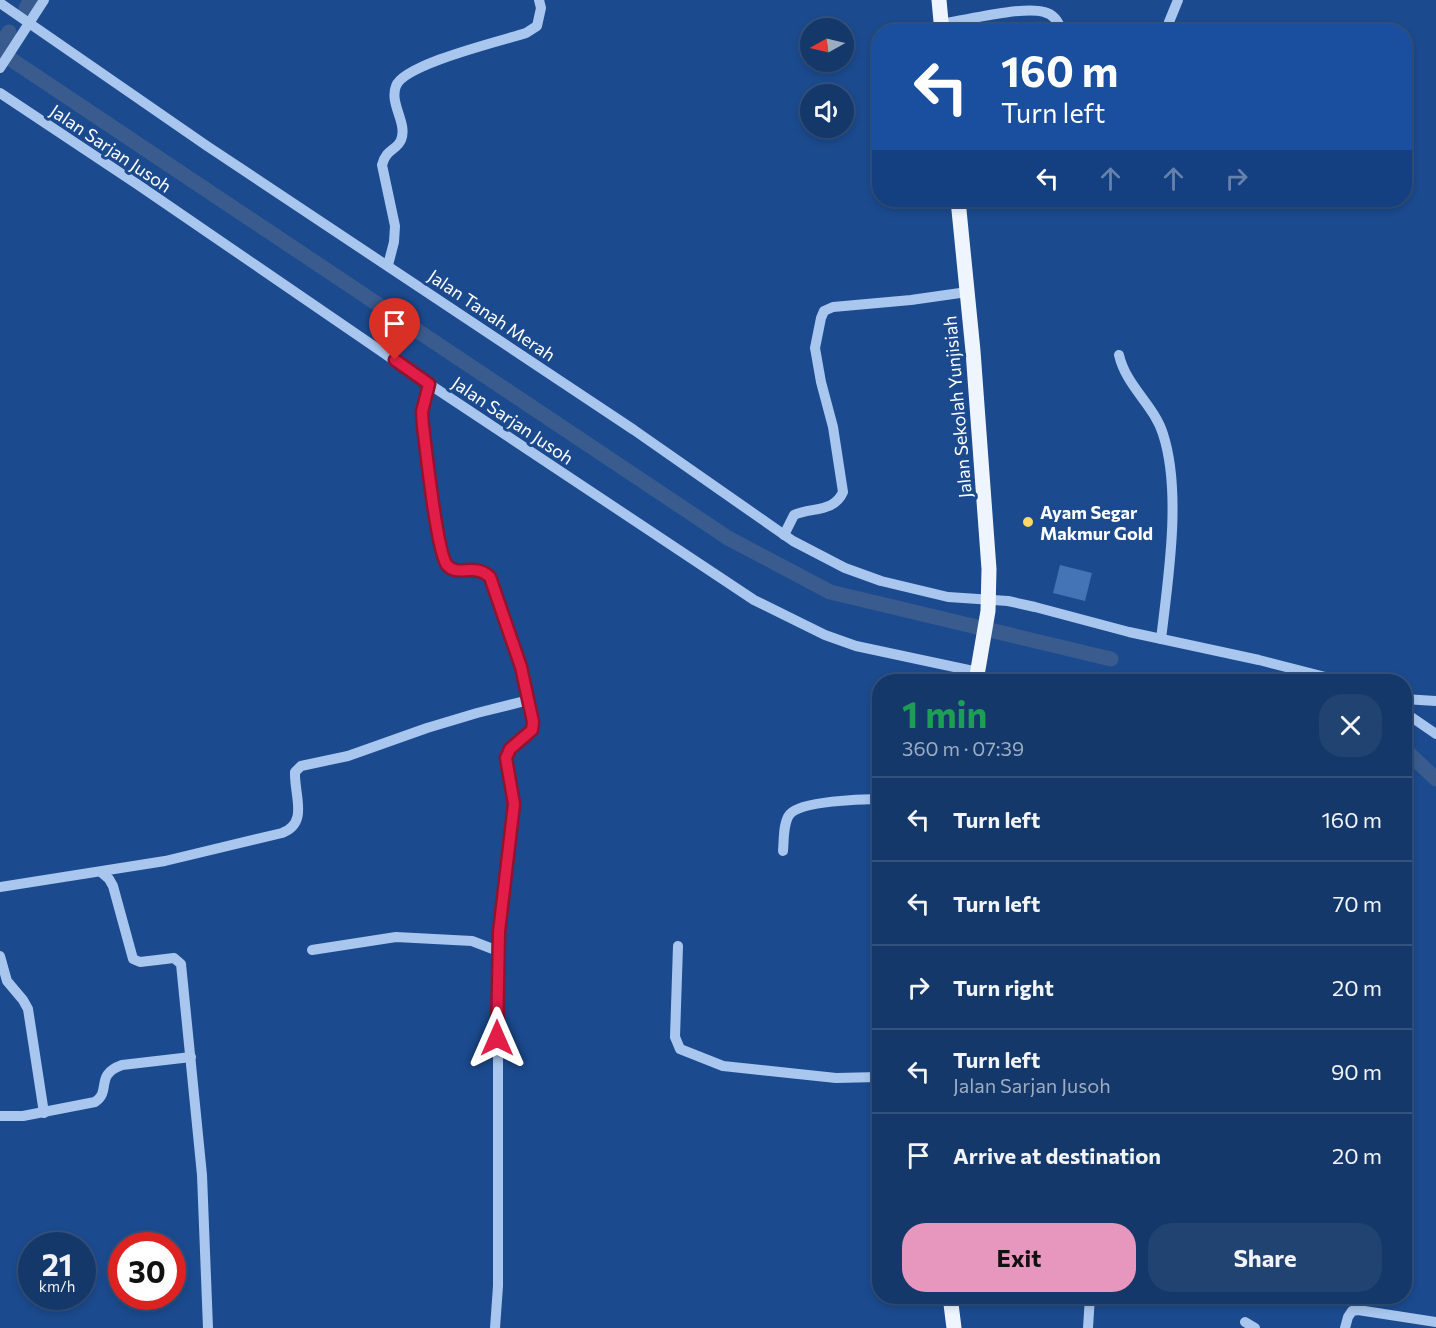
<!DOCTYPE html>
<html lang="en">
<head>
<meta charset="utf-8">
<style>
  body { margin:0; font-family:Commissioner,sans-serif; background:#214372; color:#f1f3f6; height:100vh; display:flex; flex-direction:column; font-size:22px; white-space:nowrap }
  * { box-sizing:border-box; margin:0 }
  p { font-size:20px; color:#9dacc1 }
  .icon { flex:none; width:33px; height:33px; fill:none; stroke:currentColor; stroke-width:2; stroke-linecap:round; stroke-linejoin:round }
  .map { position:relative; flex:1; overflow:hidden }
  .panel { position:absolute; left:872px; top:674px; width:540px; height:630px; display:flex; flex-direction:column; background:#14386a; border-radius:24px; box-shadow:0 3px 9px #0003,0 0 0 2px #33527e }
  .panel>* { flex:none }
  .guide { position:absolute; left:872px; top:24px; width:540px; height:183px; border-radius:24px; box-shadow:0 3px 9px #0003,0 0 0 2px #33527e; background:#1a4fa0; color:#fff; overflow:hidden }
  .needle { width:39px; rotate:262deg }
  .tools { position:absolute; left:800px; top:18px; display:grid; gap:12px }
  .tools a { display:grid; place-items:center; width:54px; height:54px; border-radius:50%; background:#14386a; box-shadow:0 3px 9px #0003,0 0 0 2px #33527e; font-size:30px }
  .speed { position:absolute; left:18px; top:1232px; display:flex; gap:12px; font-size:30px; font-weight:700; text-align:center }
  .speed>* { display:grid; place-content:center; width:78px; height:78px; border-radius:50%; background:#14386a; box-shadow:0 3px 9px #0003,0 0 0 2px #33527e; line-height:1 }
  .speed small { font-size:15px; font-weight:400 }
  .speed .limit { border:9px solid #d22; background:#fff; color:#111 }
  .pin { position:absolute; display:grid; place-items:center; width:51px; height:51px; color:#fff; margin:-62px -26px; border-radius:50% 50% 50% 0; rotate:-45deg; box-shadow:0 0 6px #0007 }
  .pin .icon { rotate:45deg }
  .me { position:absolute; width:66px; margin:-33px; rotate:0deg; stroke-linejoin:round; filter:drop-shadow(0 0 4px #0008) }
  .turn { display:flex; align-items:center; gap:21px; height:126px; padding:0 30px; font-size:27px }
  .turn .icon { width:78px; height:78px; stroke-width:2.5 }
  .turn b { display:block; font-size:42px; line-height:51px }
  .lanes { display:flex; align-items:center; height:57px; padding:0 30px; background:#0003; justify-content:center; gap:30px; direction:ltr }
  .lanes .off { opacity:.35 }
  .round { display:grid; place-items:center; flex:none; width:63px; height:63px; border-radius:24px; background:#214372 }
  .headline { display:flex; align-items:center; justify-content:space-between; height:102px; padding:0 30px }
  h1 { font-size:36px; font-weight:700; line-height:45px; color:#1e9e55 }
  .button { display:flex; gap:12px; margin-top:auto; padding:12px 30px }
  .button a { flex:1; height:69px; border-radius:24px; background:#e797bd; color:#111; font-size:24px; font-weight:700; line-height:69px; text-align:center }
  .button a+a { background:#214372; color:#f1f3f6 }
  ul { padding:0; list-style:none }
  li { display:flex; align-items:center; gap:18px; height:84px; padding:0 30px; border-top:2px solid #33527e }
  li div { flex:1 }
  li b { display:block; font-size:22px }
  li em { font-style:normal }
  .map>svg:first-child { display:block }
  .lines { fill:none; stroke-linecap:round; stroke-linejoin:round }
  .canal { stroke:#395b8d; stroke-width:15 }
  .building { fill:#4473b6 }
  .minor { stroke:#a8c6ee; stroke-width:10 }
  .major { stroke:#eff5ff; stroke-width:15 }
  .route-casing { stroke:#92132f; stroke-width:15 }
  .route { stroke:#e11d48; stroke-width:10 }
  .poi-dot { fill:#ffd865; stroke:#1b4a8e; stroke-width:2 }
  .labels { text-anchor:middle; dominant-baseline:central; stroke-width:6; stroke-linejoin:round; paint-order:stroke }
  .street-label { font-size:18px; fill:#fff; stroke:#1b4a8e }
  .poi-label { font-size:18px; font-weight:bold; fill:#fff; stroke:#1b4a8e; text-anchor:start }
</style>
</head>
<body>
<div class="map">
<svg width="1436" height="1328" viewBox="0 0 1436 1328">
  <rect width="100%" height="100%" fill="#1b4a8e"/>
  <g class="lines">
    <g class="canal">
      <path d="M 26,8 L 31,0"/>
      <path d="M 0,45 L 9,32"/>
      <path d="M 0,52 L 728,538 L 830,592 L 1111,659"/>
      <path d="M 1404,749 L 1436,779"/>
    </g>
  </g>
  <path class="building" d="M 1060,565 L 1092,573 L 1085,601 L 1053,593 Z"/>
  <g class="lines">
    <g class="minor">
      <path d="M 0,3 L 207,146 L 634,430 L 793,541 L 845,568 L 881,581 L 948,597 L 1008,601 L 1035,607 L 1129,632 L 1259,660 L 1341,681"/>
      <path d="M 941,24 C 965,20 1023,6 1044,12 C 1053,14 1059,22 1062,32"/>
      <path d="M 1170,32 L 1169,22 L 1178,0"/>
      <path d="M 0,68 L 44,0"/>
      <path d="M 0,93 L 137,184 L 429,384 L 754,600 L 825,635 L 856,646 L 978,672"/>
      <path d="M 388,265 L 394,242 L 395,226 L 382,165 C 386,149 397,150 401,140 C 408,123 389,104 396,86 C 404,64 501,41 526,33 L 537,26 L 541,8 L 539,0"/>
      <path d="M 1119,355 C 1126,386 1154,405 1163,434 C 1182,492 1168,580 1161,639"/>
      <path d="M 429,384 L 422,412 L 423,426 L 442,552 C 453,584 471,560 490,577 L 521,667 L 533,722 L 532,730 L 510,749 L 506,758 L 514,804 L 498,951 L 498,1286 L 495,1328"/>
      <path d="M 784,535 L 794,515 C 810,507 834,513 843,492 L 833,427 L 821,382 L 815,348 L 821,318 L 824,311 L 833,307 L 911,300 L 967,292"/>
      <path d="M 1404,699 L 1436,701"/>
      <path d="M 1404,712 L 1436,734"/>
      <path d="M 783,851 C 784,840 783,822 790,814 C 801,801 862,799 879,799"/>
      <path d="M 101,872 L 109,879 L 113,886 L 133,959 L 140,962 L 174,958 L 181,964 L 202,1175 L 208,1328"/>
      <path d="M 0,887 L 165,861 L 282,833 C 309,823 294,795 295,772 L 301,766 L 348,756 L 427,728 L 477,713 L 529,700"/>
      <path d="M 678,946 L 675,1037 L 680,1049 L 723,1066 L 836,1078 L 879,1077"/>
      <path d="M 312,950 L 396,937 L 472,941 L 498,951"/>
      <path d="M 0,956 L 7,981 L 23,1000 L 28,1009 L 44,1113"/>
      <path d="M 0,1116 L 23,1116 L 95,1102 C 112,1091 94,1075 122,1065 L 191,1057"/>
      <path d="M 1245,1322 L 1255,1328"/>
      <path d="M 1088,1328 L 1090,1296"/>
      <path d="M 1345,1328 L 1348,1317 L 1352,1311 L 1358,1310 L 1436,1322"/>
    </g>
    <g class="major">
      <path d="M 939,0 L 942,32"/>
      <path d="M 958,200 L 973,351 L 989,569 L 988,611 L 976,681"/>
      <path d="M 950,1296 L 954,1328"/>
    </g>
  </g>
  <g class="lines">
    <g class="route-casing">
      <path id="route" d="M 395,360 L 429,384 L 422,412 L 423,426 C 426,449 437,553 447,565 C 458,578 474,562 490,577 L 521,667 L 533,722 L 532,730 L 510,749 L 506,758 L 514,804 L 499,932 L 497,1038"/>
    </g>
    <use href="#route" class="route"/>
  </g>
  <circle class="poi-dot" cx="1028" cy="522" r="6"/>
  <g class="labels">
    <g class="street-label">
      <text transform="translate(111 148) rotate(34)">Jalan Sarjan Jusoh</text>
      <text transform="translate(492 315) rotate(34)">Jalan Tanah Merah</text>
      <text transform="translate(957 407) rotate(-95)">Jalan Sekolah Yunjisiah</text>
      <text transform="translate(513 420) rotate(34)">Jalan Sarjan Jusoh</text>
    </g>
    <g class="poi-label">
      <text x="1040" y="512">Ayam Segar<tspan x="1040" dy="21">Makmur Gold</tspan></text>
    </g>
  </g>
</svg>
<div class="tools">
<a><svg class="needle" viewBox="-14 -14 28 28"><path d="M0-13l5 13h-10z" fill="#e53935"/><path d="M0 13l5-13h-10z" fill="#9dacc1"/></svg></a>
<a><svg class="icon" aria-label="sound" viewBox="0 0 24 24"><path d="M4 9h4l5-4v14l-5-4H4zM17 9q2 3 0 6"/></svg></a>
</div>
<div class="speed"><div>21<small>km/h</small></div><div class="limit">30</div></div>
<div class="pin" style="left:395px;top:360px;background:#d93025"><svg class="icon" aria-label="arrive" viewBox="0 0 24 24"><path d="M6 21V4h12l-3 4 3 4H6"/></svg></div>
<svg class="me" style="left:497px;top:1038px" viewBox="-20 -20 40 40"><path d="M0-17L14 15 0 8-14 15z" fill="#e11d48" stroke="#fff" stroke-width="4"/></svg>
<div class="guide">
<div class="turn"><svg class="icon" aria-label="left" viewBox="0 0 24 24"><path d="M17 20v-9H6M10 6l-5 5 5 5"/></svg><div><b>160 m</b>Turn left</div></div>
<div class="lanes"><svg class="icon" aria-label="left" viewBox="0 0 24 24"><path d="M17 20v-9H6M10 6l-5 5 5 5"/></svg><svg class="icon off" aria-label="ahead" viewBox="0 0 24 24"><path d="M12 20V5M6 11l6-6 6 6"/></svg><svg class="icon off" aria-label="ahead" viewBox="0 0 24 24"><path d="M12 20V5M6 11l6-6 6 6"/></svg><svg class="icon off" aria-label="right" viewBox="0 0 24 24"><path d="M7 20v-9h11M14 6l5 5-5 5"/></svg></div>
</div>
<section class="panel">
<div class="headline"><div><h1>1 min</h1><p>360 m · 07:39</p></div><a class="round"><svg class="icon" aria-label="close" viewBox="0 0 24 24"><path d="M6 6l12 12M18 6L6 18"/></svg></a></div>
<ul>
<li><svg class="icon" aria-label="left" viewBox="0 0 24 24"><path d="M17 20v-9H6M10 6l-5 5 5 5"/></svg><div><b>Turn left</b></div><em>160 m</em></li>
<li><svg class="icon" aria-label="left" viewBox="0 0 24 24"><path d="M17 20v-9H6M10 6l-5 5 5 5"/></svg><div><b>Turn left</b></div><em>70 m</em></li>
<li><svg class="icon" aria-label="right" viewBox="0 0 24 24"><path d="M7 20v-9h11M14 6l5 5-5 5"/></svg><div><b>Turn right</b></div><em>20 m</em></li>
<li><svg class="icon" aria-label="left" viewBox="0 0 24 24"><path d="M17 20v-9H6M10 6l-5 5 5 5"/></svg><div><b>Turn left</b><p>Jalan Sarjan Jusoh</p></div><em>90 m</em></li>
<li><svg class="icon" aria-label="arrive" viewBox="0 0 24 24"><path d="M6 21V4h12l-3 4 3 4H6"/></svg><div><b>Arrive at destination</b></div><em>20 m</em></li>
</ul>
<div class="button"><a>Exit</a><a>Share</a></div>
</section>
</div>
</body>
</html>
